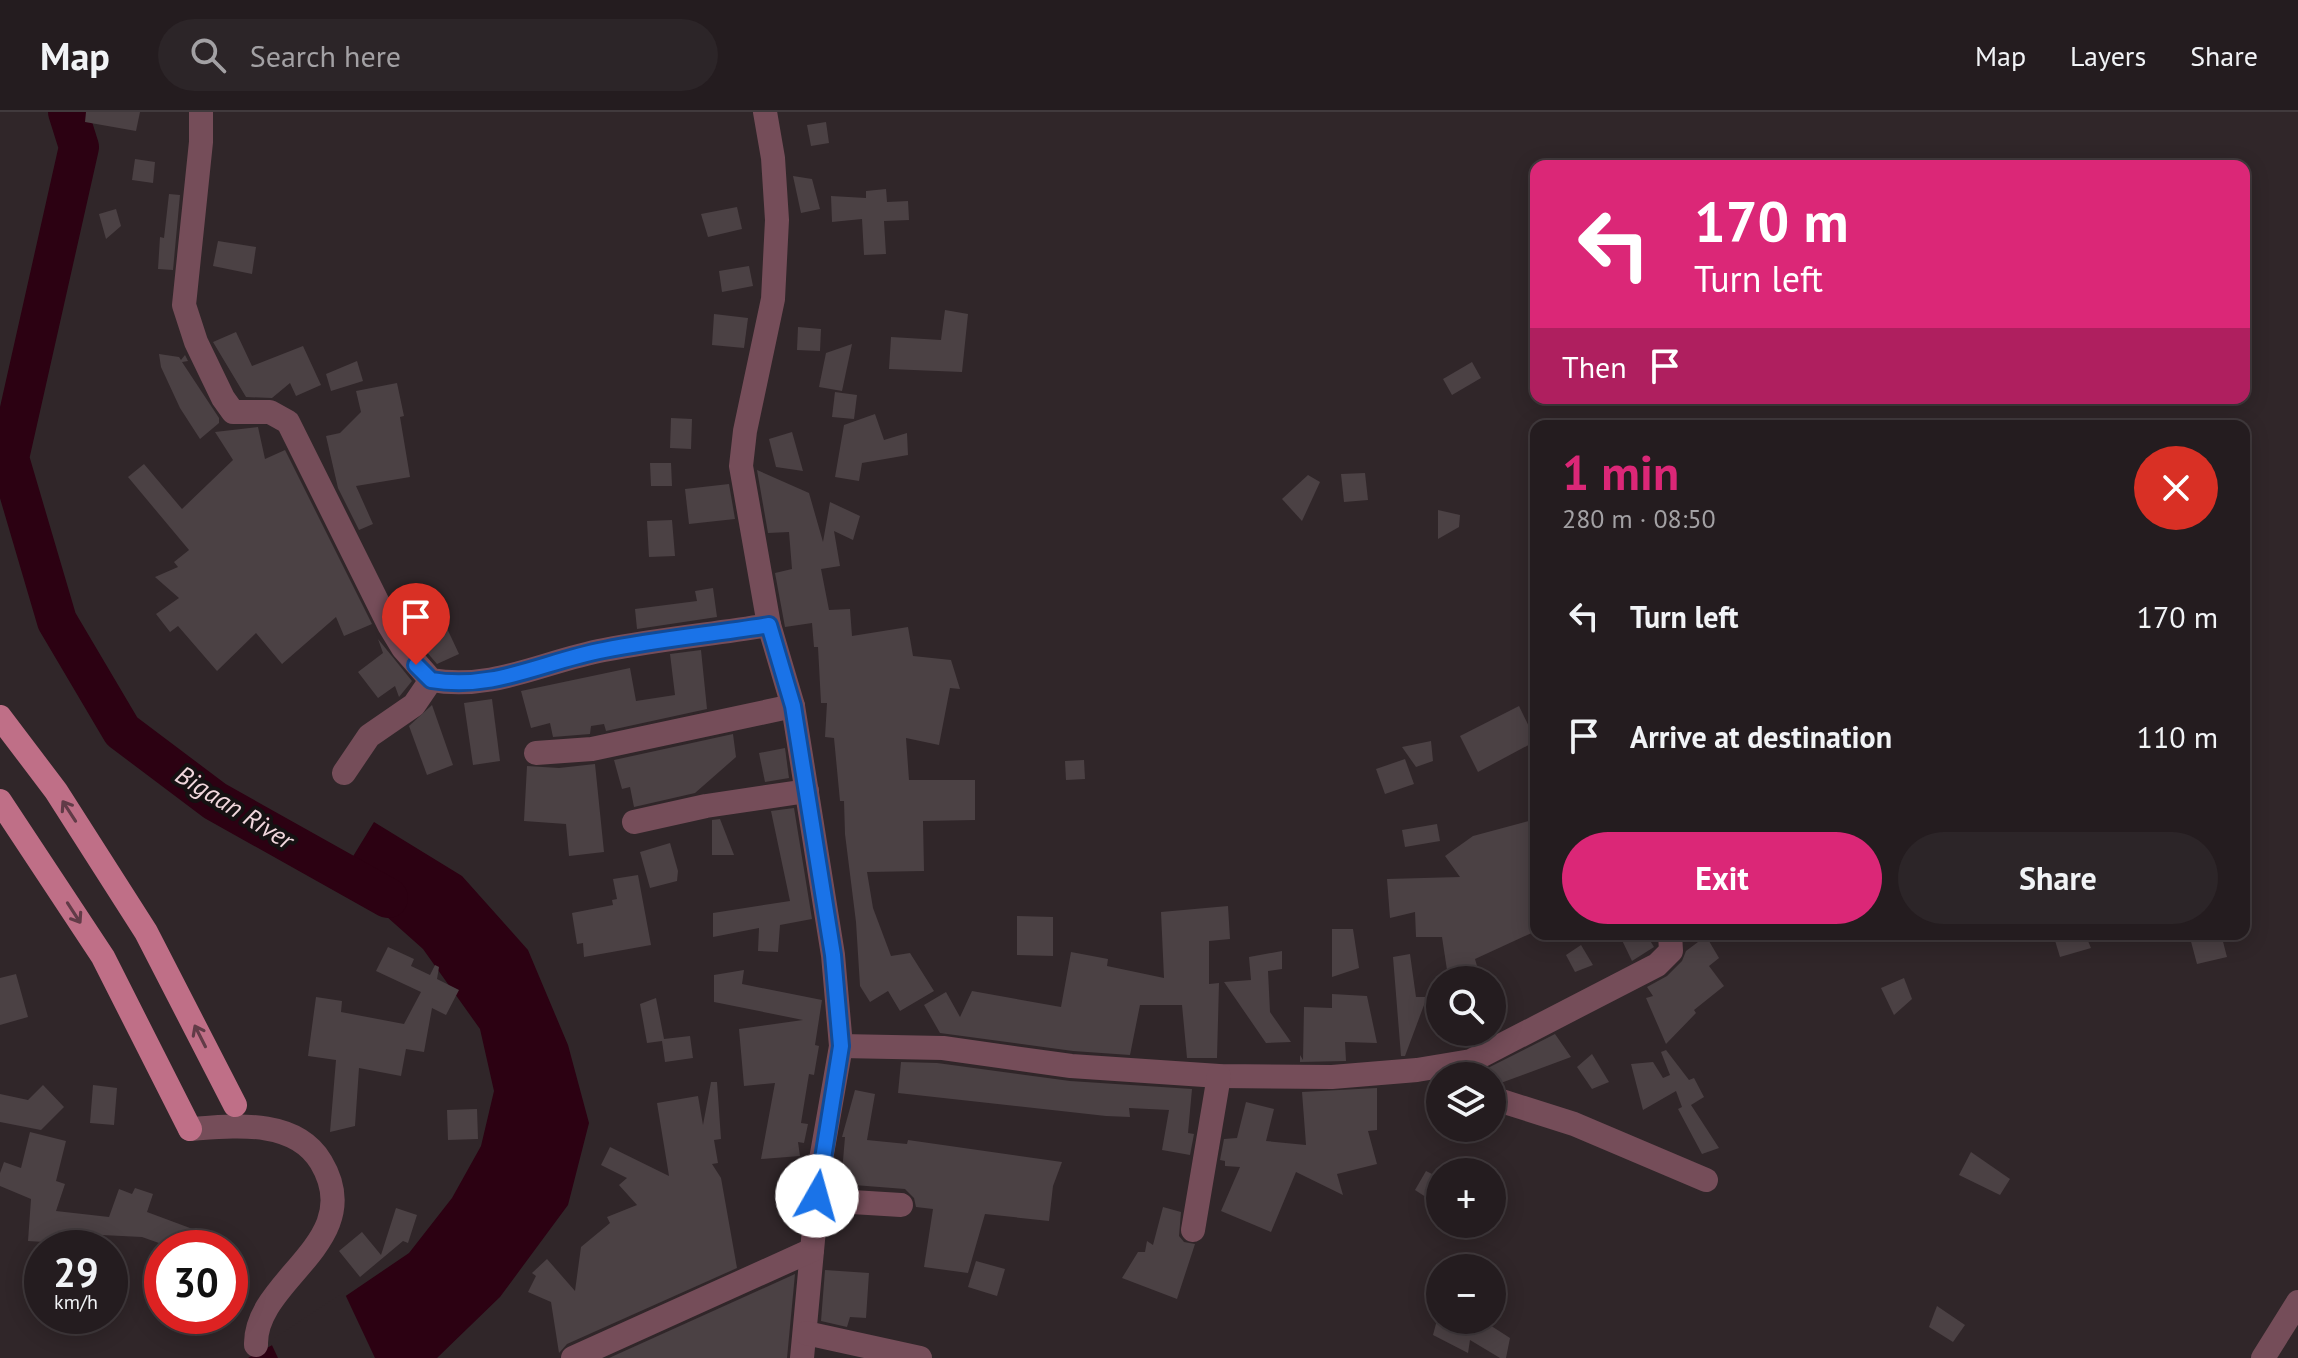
<!DOCTYPE html>
<html lang="en">
<head>
<meta charset="utf-8">
<style>
  body { margin:0; font-family:"PT Sans",sans-serif; background:#2c2528; color:#f1f3f6; height:100vh; display:flex; flex-direction:column; font-size:30px; white-space:nowrap }
  * { box-sizing:border-box; margin:0 }
  p { font-size:26px; color:#a3a1a4 }
  .icon { flex:none; width:44px; height:44px; fill:none; stroke:currentColor; stroke-width:2; stroke-linecap:round; stroke-linejoin:round }
  .map { position:relative; flex:1; overflow:hidden }
  .side { position:absolute; left:1530px; top:308px; width:720px; height:520px; display:flex; flex-direction:column; background:#241c1f; border-radius:16px; box-shadow:0 4px 20px #0003,0 0 0 2px #413a3d }
  .side>* { flex:none }
  .hud { position:absolute; left:1530px; top:48px; width:720px; height:244px; border-radius:16px; box-shadow:0 4px 20px #0003,0 0 0 2px #413a3d; background:#db2777; color:#fff; overflow:hidden }
  .tools { position:absolute; left:1426px; top:854px; display:grid; gap:16px }
  .tools a { display:grid; place-items:center; width:80px; height:80px; border-radius:50%; background:#241c1f; box-shadow:0 4px 20px #0003,0 0 0 2px #413a3d; font-size:40px }
  .speed { position:absolute; left:24px; top:1118px; display:flex; gap:16px; font-size:40px; font-weight:700; text-align:center }
  .speed>* { display:grid; place-content:center; width:104px; height:104px; border-radius:50%; background:#241c1f; box-shadow:0 4px 20px #0003,0 0 0 2px #413a3d; line-height:1 }
  .speed small { font-size:20px; font-weight:400 }
  .speed .limit { border:12px solid #d22; background:#fff; color:#111 }
  .pin { position:absolute; display:grid; place-items:center; width:68px; height:68px; color:#fff; margin:-82px -34px; border-radius:50% 50% 50% 0; rotate:-45deg; box-shadow:0 0 8px #0007 }
  .pin .icon { rotate:45deg }
  .me { position:absolute; width:88px; margin:-44px; rotate:7deg; stroke-linejoin:round; filter:drop-shadow(0 0 6px #0008) }
  .turn { display:flex; align-items:center; gap:28px; height:168px; padding:0 32px; font-size:36px }
  .turn .icon { width:104px; height:104px; stroke-width:2.5 }
  .turn b { display:block; font-size:56px; line-height:68px }
  .then { display:flex; align-items:center; height:76px; padding:0 32px; background:#0003; gap:16px; font-size:30px }
  .round { display:grid; place-items:center; flex:none; width:84px; height:84px; border-radius:42px; background:#2c2528 }
  .headline { display:flex; align-items:center; justify-content:space-between; height:136px; padding:0 32px }
  h1 { font-size:48px; font-weight:800; line-height:60px; color:#db2777 }
  .primary-button { display:flex; gap:16px; margin-top:auto; padding:16px 32px }
  .primary-button a { flex:1; height:92px; border-radius:48px; background:#db2777; color:#fff; font-size:32px; font-weight:800; line-height:92px; text-align:center }
  .primary-button a+a { background:#2c2528; color:#f1f3f6 }
  ul { padding:0; list-style:none }
  li { display:flex; align-items:center; gap:24px; height:120px; padding:0 32px }
  li div { flex:1 }
  li b { display:block; font-size:30px }
  li em { font-style:normal }
  header { display:flex; align-items:center; gap:48px; box-sizing:border-box; height:112px; padding:0 40px; background:#241c1f; border-bottom:2px solid #413a3d }
  header strong { font-size:38px }
  nav { display:flex; gap:44px; margin-inline-start:auto; font-size:28px }
  .search { width:560px; height:72px; background:#2c2528; display:flex; align-items:center; gap:20px; box-sizing:border-box; padding:0 28px; border-radius:44px; color:#a3a1a4; font-size:30px }
  .map>svg:first-child { display:block }
  .water { fill:#2c0112 }
  .pier { fill:#302629 }
  .lines { fill:none; stroke-linecap:round; stroke-linejoin:round }
  .river { stroke:#2c0112; stroke-width:40 }
  .building { fill:#4b4144 }
  .minor { stroke:#754d59; stroke-width:24 }
  .major { stroke:#bf6f87; stroke-width:24 }
  .oneway { stroke:#613b47 }
  .route-casing { stroke:#114b97; stroke-width:20 }
  .route { stroke:#1a73e8; stroke-width:14 }
  .labels { text-anchor:middle; dominant-baseline:central; stroke-width:8; stroke-linejoin:round; paint-order:stroke }
  .water-label { font-size:26px; font-style:italic; fill:#f1d7dd; stroke:#151112 }
</style>
</head>
<body>
<header>
<strong>Map</strong>
<div class="search"><svg class="icon" aria-label="search" viewBox="0 0 24 24"><circle cx="10" cy="10" r="6"/><path d="M15 15l6 6"/></svg>Search here</div>
<nav><a>Map</a><a>Layers</a><a>Share</a></nav>
</header>
<div class="map">
<svg width="2298" height="1246" viewBox="0 0 2298 1246">
  <rect width="100%" height="100%" fill="#302629"/>
  <path class="water" d="M 374,710 L 462,764 L 528,838 L 568,933 L 589,1011 L 568,1093 L 500,1185 L 437,1246 L 248,1246 L 278,1230 L 409,1141 L 452,1086 L 481,1034 L 494,979 L 480,917 L 423,837 L 341,764 Z"/>
  <path class="pier" d="M 344,1180 L 375,1246 L 278,1246 L 270,1229 Z"/>
  <g class="lines">
    <path class="river" d="M 68,0 L 79,35 L 9,346 L 57,509 L 122,619 L 215,689 L 388,786"/>
  </g>
  <g class="building">
    <path d="M 86,0 L 140,0 L 136,19 L 85,10 Z"/>
    <path d="M 826,10 L 829,31 L 811,34 L 807,13 Z"/>
    <path d="M 135,47 L 155,50 L 153,71 L 132,68 Z"/>
    <path d="M 793,64 L 812,67 L 820,97 L 801,101 Z"/>
    <path d="M 886,77 L 887,90 L 908,89 L 909,108 L 884,109 L 886,142 L 864,143 L 862,107 L 832,110 L 831,84 L 866,86 L 866,79 Z"/>
    <path d="M 169,82 L 180,83 L 173,158 L 158,157 L 160,125 L 164,126 Z"/>
    <path d="M 737,95 L 742,117 L 708,125 L 701,102 Z"/>
    <path d="M 116,97 L 121,114 L 106,127 L 99,102 Z"/>
    <path d="M 218,129 L 256,135 L 252,162 L 213,154 Z"/>
    <path d="M 749,154 L 753,174 L 722,180 L 719,159 Z"/>
    <path d="M 945,198 L 968,202 L 962,260 L 889,257 L 891,225 L 941,228 Z"/>
    <path d="M 714,202 L 748,206 L 744,236 L 712,233 Z"/>
    <path d="M 798,215 L 821,217 L 820,239 L 797,238 Z"/>
    <path d="M 236,220 L 252,254 L 303,234 L 321,273 L 296,284 L 290,271 L 272,286 L 246,285 L 213,230 Z"/>
    <path d="M 852,232 L 842,279 L 819,275 L 826,241 Z"/>
    <path d="M 159,242 L 179,245 L 181,248 L 185,243 L 188,249 L 182,250 L 219,306 L 219,311 L 200,327 L 180,296 L 161,255 Z"/>
    <path d="M 357,249 L 363,269 L 331,279 L 326,262 Z"/>
    <path d="M 1472,250 L 1481,266 L 1452,283 L 1443,267 Z"/>
    <path d="M 397,271 L 404,304 L 400,305 L 410,365 L 356,374 L 373,412 L 359,418 L 338,376 L 326,324 L 340,321 L 361,300 L 356,279 Z"/>
    <path d="M 835,280 L 857,283 L 854,307 L 832,305 Z"/>
    <path d="M 875,302 L 884,328 L 907,321 L 908,343 L 862,351 L 859,369 L 835,365 L 844,313 Z"/>
    <path d="M 671,306 L 692,307 L 691,337 L 670,336 Z"/>
    <path d="M 258,315 L 265,347 L 285,338 L 372,512 L 344,524 L 336,505 L 282,552 L 256,521 L 217,559 L 178,514 L 170,520 L 156,502 L 179,486 L 155,465 L 178,455 L 174,450 L 189,438 L 128,365 L 144,352 L 182,397 L 233,348 L 215,320 Z"/>
    <path d="M 792,320 L 803,359 L 776,355 L 769,327 Z"/>
    <path d="M 650,351 L 671,351 L 672,374 L 651,374 Z"/>
    <path d="M 757,358 L 809,381 L 823,430 L 830,390 L 860,404 L 853,428 L 834,419 L 840,454 L 821,457 L 829,498 L 850,497 L 852,524 L 908,515 L 913,544 L 951,548 L 960,577 L 950,576 L 939,633 L 906,626 L 909,668 L 975,668 L 975,708 L 923,709 L 924,759 L 867,760 L 873,796 L 891,844 L 910,841 L 934,879 L 900,899 L 888,879 L 870,890 L 860,874 L 856,810 L 845,722 L 844,689 L 840,689 L 834,626 L 825,625 L 827,591 L 821,591 L 818,535 L 814,535 L 812,511 L 785,515 L 775,461 L 792,457 L 789,420 L 768,421 Z"/>
    <path d="M 1365,361 L 1368,388 L 1344,390 L 1341,362 Z"/>
    <path d="M 1308,363 L 1320,370 L 1302,409 L 1282,387 Z"/>
    <path d="M 729,372 L 735,407 L 689,412 L 685,377 Z"/>
    <path d="M 1438,398 L 1460,403 L 1459,415 L 1438,427 Z"/>
    <path d="M 672,408 L 675,444 L 649,445 L 647,409 Z"/>
    <path d="M 713,476 L 717,505 L 637,517 L 635,497 L 697,489 L 695,479 Z"/>
    <path d="M 444,510 L 459,542 L 437,552 L 413,524 Z"/>
    <path d="M 378,527 L 412,569 L 399,585 L 395,574 L 378,586 L 358,560 L 383,541 Z"/>
    <path d="M 701,538 L 707,597 L 606,619 L 604,612 L 591,614 L 590,622 L 553,625 L 550,611 L 531,616 L 521,579 L 630,556 L 636,589 L 675,583 L 670,542 Z"/>
    <path d="M 492,587 L 500,649 L 473,653 L 464,591 Z"/>
    <path d="M 432,593 L 453,653 L 427,663 L 409,614 Z"/>
    <path d="M 1519,594 L 1536,629 L 1478,660 L 1460,624 Z"/>
    <path d="M 733,622 L 736,645 L 695,681 L 634,695 L 630,675 L 622,677 L 614,648 Z"/>
    <path d="M 1431,629 L 1433,649 L 1416,655 L 1402,635 Z"/>
    <path d="M 785,636 L 789,666 L 765,670 L 759,641 Z"/>
    <path d="M 1405,647 L 1414,672 L 1385,682 L 1376,657 Z"/>
    <path d="M 1084,648 L 1085,667 L 1066,668 L 1065,649 Z"/>
    <path d="M 595,652 L 604,740 L 569,744 L 566,712 L 524,709 L 527,654 L 559,656 Z"/>
    <path d="M 794,696 L 812,807 L 780,813 L 778,840 L 758,839 L 759,816 L 713,825 L 713,801 L 790,789 L 771,699 Z"/>
    <path d="M 720,707 L 734,743 L 712,743 L 712,708 Z"/>
    <path d="M 1536,707 L 1536,819 L 1475,847 L 1477,854 L 1447,858 L 1442,825 L 1416,825 L 1415,800 L 1390,806 L 1387,767 L 1460,765 L 1445,744 L 1473,724 Z"/>
    <path d="M 1437,712 L 1440,729 L 1405,735 L 1402,718 Z"/>
    <path d="M 670,731 L 678,759 L 677,769 L 650,776 L 640,740 Z"/>
    <path d="M 638,763 L 651,833 L 584,845 L 583,831 L 577,832 L 572,801 L 613,793 L 612,788 L 617,787 L 613,767 Z"/>
    <path d="M 1228,794 L 1230,827 L 1209,829 L 1209,872 L 1219,871 L 1217,946 L 1187,946 L 1182,893 L 1140,893 L 1130,943 L 1073,939 L 940,921 L 924,893 L 946,880 L 960,905 L 972,879 L 1061,895 L 1071,840 L 1108,847 L 1107,854 L 1164,866 L 1161,800 Z"/>
    <path d="M 1017,804 L 1053,805 L 1053,844 L 1017,843 Z"/>
    <path d="M 1332,817 L 1353,817 L 1359,856 L 1332,865 Z"/>
    <path d="M 1619,822 L 1646,822 L 1654,835 L 1632,849 Z"/>
    <path d="M 2053,822 L 2085,822 L 2091,836 L 2060,845 Z"/>
    <path d="M 2189,822 L 2221,822 L 2227,845 L 2197,852 Z"/>
    <path d="M 1706,824 L 1719,846 L 1709,854 L 1724,874 L 1694,898 L 1696,901 L 1666,932 L 1646,886 L 1653,884 L 1647,875 L 1667,864 L 1682,849 L 1686,839 Z"/>
    <path d="M 1581,833 L 1593,853 L 1575,860 L 1566,843 Z"/>
    <path d="M 388,835 L 414,847 L 411,854 L 430,863 L 435,853 L 439,855 L 437,867 L 459,878 L 446,903 L 432,896 L 424,940 L 406,937 L 401,964 L 359,956 L 355,1014 L 330,1020 L 336,948 L 308,944 L 316,885 L 342,889 L 341,900 L 404,912 L 421,880 L 376,859 Z"/>
    <path d="M 1282,839 L 1282,857 L 1268,859 L 1270,900 L 1291,930 L 1266,931 L 1224,870 L 1251,868 L 1249,845 Z"/>
    <path d="M 1410,842 L 1416,885 L 1427,885 L 1405,944 L 1401,944 L 1393,845 Z"/>
    <path d="M 744,858 L 742,872 L 822,888 L 815,933 L 819,934 L 814,963 L 809,962 L 801,1011 L 808,1012 L 804,1031 L 798,1030 L 800,1044 L 761,1047 L 775,971 L 744,974 L 739,917 L 803,908 L 714,890 L 714,863 Z"/>
    <path d="M 16,862 L 28,905 L 0,913 L 0,866 Z"/>
    <path d="M 1904,866 L 1912,887 L 1894,903 L 1881,876 Z"/>
    <path d="M 1332,882 L 1367,884 L 1377,931 L 1345,930 L 1346,949 L 1300,950 L 1300,943 L 1303,948 L 1304,895 L 1332,896 Z"/>
    <path d="M 656,886 L 664,927 L 690,924 L 693,946 L 665,950 L 662,929 L 647,931 L 640,892 Z"/>
    <path d="M 1555,922 L 1571,945 L 1498,972 L 1492,971 L 1492,964 L 1472,964 Z"/>
    <path d="M 1666,938 L 1689,968 L 1694,966 L 1704,985 L 1691,993 L 1719,1036 L 1702,1042 L 1678,997 L 1682,995 L 1676,979 L 1643,998 L 1631,952 L 1653,950 L 1663,966 L 1670,963 L 1661,940 Z"/>
    <path d="M 1592,942 L 1609,970 L 1592,977 L 1577,955 Z"/>
    <path d="M 901,950 L 937,951 L 1070,969 L 1192,977 L 1188,1021 L 1194,1022 L 1190,1043 L 1162,1038 L 1169,998 L 1129,996 L 1130,1005 L 1106,1004 L 898,981 Z"/>
    <path d="M 711,970 L 717,970 L 721,1027 L 714,1028 L 718,1051 L 712,1052 L 721,1066 L 737,1156 L 567,1232 L 559,1241 L 551,1190 L 528,1180 L 536,1164 L 532,1161 L 547,1147 L 575,1179 L 581,1135 L 610,1111 L 607,1105 L 637,1093 L 619,1073 L 627,1066 L 601,1053 L 610,1035 L 669,1064 L 657,991 L 698,984 L 703,1013 Z"/>
    <path d="M 43,973 L 64,995 L 41,1018 L 0,1010 L 0,982 L 28,988 Z"/>
    <path d="M 93,973 L 117,976 L 114,1013 L 90,1011 Z"/>
    <path d="M 1377,976 L 1377,1018 L 1368,1019 L 1377,1052 L 1337,1062 L 1343,1083 L 1296,1060 L 1271,1120 L 1221,1099 L 1240,1055 L 1225,1054 L 1225,1049 L 1220,1048 L 1224,1027 L 1237,1026 L 1246,990 L 1274,997 L 1266,1029 L 1306,1033 L 1302,980 Z"/>
    <path d="M 855,978 L 875,982 L 867,1028 L 907,1032 L 908,1028 L 1062,1050 L 1053,1074 L 1049,1109 L 985,1102 L 968,1161 L 924,1155 L 933,1097 L 916,1095 L 914,1086 L 905,1077 L 841,1072 L 845,1025 L 842,1025 Z"/>
    <path d="M 477,997 L 478,1027 L 448,1028 L 447,998 Z"/>
    <path d="M 30,1020 L 66,1029 L 56,1069 L 65,1072 L 56,1099 L 109,1105 L 119,1077 L 132,1082 L 135,1076 L 153,1082 L 147,1100 L 198,1119 L 192,1136 L 173,1136 L 142,1125 L 61,1121 L 60,1131 L 28,1129 L 31,1087 L 0,1074 L 0,1061 L 4,1050 L 21,1056 Z"/>
    <path d="M 1971,1040 L 2010,1067 L 2000,1083 L 1959,1063 Z"/>
    <path d="M 1426,1059 L 1440,1066 L 1435,1091 L 1415,1078 Z"/>
    <path d="M 1163,1095 L 1181,1100 L 1179,1124 L 1184,1130 L 1195,1132 L 1177,1187 L 1122,1166 L 1138,1140 L 1145,1140 L 1147,1129 L 1153,1133 Z"/>
    <path d="M 396,1096 L 417,1103 L 408,1131 L 403,1129 L 360,1165 L 339,1139 L 362,1120 L 381,1143 Z"/>
    <path d="M 976,1149 L 1005,1157 L 997,1184 L 968,1175 Z"/>
    <path d="M 825,1158 L 869,1161 L 866,1206 L 850,1205 L 847,1215 L 821,1209 Z"/>
    <path d="M 795,1162 L 787,1246 L 609,1246 Z"/>
    <path d="M 1937,1194 L 1965,1213 L 1953,1230 L 1929,1215 Z"/>
    <path d="M 1437,1208 L 1482,1208 L 1510,1226 L 1506,1246 L 1500,1246 L 1470,1228 L 1468,1241 L 1433,1223 Z"/>
  </g>
  <g class="lines">
    <g class="minor">
      <path d="M 201,0 L 201,30 L 184,193 L 196,230 L 223,286 L 233,300 L 270,300 L 288,310 L 389,513 L 403,536 L 431,568 C 494,579 544,549 604,538 C 659,527 714,522 769,513"/>
      <path d="M 765,0 L 773,46 L 777,108 L 773,187 L 745,319 L 741,354 L 769,513 L 793,594 L 833,843 L 841,934 L 820,1053 L 802,1246"/>
      <path d="M 536,641 L 592,637 L 793,594"/>
      <path d="M 344,661 L 369,624 L 414,593 L 431,568"/>
      <path d="M 634,710 L 706,694 L 807,679"/>
      <path d="M 841,934 L 943,936 L 1071,954 L 1219,964 L 1332,965 L 1417,958 L 1471,949 L 1657,853 L 1671,839 L 1670,822"/>
      <path d="M 1492,986 L 1574,1012 L 1706,1068"/>
      <path d="M 190,1017 C 233,1014 295,1006 321,1050 C 369,1130 254,1167 256,1233"/>
      <path d="M 817,1084 L 852,1090 L 901,1093"/>
      <path d="M 1193,1118 L 1219,964"/>
      <path d="M 806,1221 L 920,1246"/>
      <path d="M 573,1246 L 812,1138"/>
      <path d="M 2263,1246 L 2298,1190"/>
    </g>
    <g class="major">
      <path d="M 0,605 L 56,679 L 146,820 L 235,993"/>
      <path d="M 0,689 L 103,845 L 190,1017"/>
    </g>
  </g>
  <defs><path id="oneway-shaft" d="M-6 0H5M1.5-3L5.5 0L1.5 3" fill="none" stroke-width="1.6" stroke-linecap="round" stroke-linejoin="round" transform="scale(2)"/></defs>
  <g class="oneway">
    <use href="#oneway-shaft" transform="translate(69 699) rotate(-123)"/>
    <use href="#oneway-shaft" transform="translate(74 801) rotate(57)"/>
    <use href="#oneway-shaft" transform="translate(200 924) rotate(-117)"/>
  </g>
  <g class="lines">
    <g class="route-casing">
      <path id="route" d="M 416,553 L 431,568 C 494,579 544,549 604,538 C 659,527 714,522 769,513 L 793,594 L 833,843 L 841,934 L 817,1084"/>
    </g>
    <use href="#route" class="route"/>
  </g>
  <g class="labels">
    <g class="water-label">
      <text transform="translate(235 695) rotate(32)">Bigaan River</text>
    </g>
  </g>
</svg>
<div class="tools">
<a><svg class="icon" aria-label="search" viewBox="0 0 24 24"><circle cx="10" cy="10" r="6"/><path d="M15 15l6 6"/></svg></a>
<a><svg class="icon" aria-label="layers" viewBox="0 0 24 24"><path d="M12 4l9 5-9 5-9-5zM3 14l9 5 9-5"/></svg></a>
<a>+</a>
<a>−</a>
</div>
<div class="speed"><div>29<small>km/h</small></div><div class="limit">30</div></div>
<div class="pin" style="left:416px;top:553px;background:#d93025"><svg class="icon" aria-label="arrive" viewBox="0 0 24 24"><path d="M6 21V4h12l-3 4 3 4H6"/></svg></div>
<svg class="me" style="left:817px;top:1084px" viewBox="-20 -20 40 40"><circle r="19" fill="#fff"/><path d="M0-13L10 11 0 6-10 11z" fill="#1a73e8"/></svg>
<div class="hud">
<div class="turn"><svg class="icon" aria-label="left" viewBox="0 0 24 24"><path d="M17 20v-9H6M10 6l-5 5 5 5"/></svg><div><b>170 m</b>Turn left</div></div>
<div class="then">Then<svg class="icon" aria-label="arrive" viewBox="0 0 24 24"><path d="M6 21V4h12l-3 4 3 4H6"/></svg></div>
</div>
<section class="side">
<div class="headline"><div><h1>1 min</h1><p>280 m · 08:50</p></div><a class="round" style="background:#d93025;color:#fff"><svg class="icon" aria-label="close" viewBox="0 0 24 24"><path d="M6 6l12 12M18 6L6 18"/></svg></a></div>
<ul>
<li><svg class="icon" aria-label="left" viewBox="0 0 24 24"><path d="M17 20v-9H6M10 6l-5 5 5 5"/></svg><div><b>Turn left</b></div><em>170 m</em></li>
<li><svg class="icon" aria-label="arrive" viewBox="0 0 24 24"><path d="M6 21V4h12l-3 4 3 4H6"/></svg><div><b>Arrive at destination</b></div><em>110 m</em></li>
</ul>
<div class="primary-button"><a>Exit</a><a>Share</a></div>
</section>
</div>
</body>
</html>
